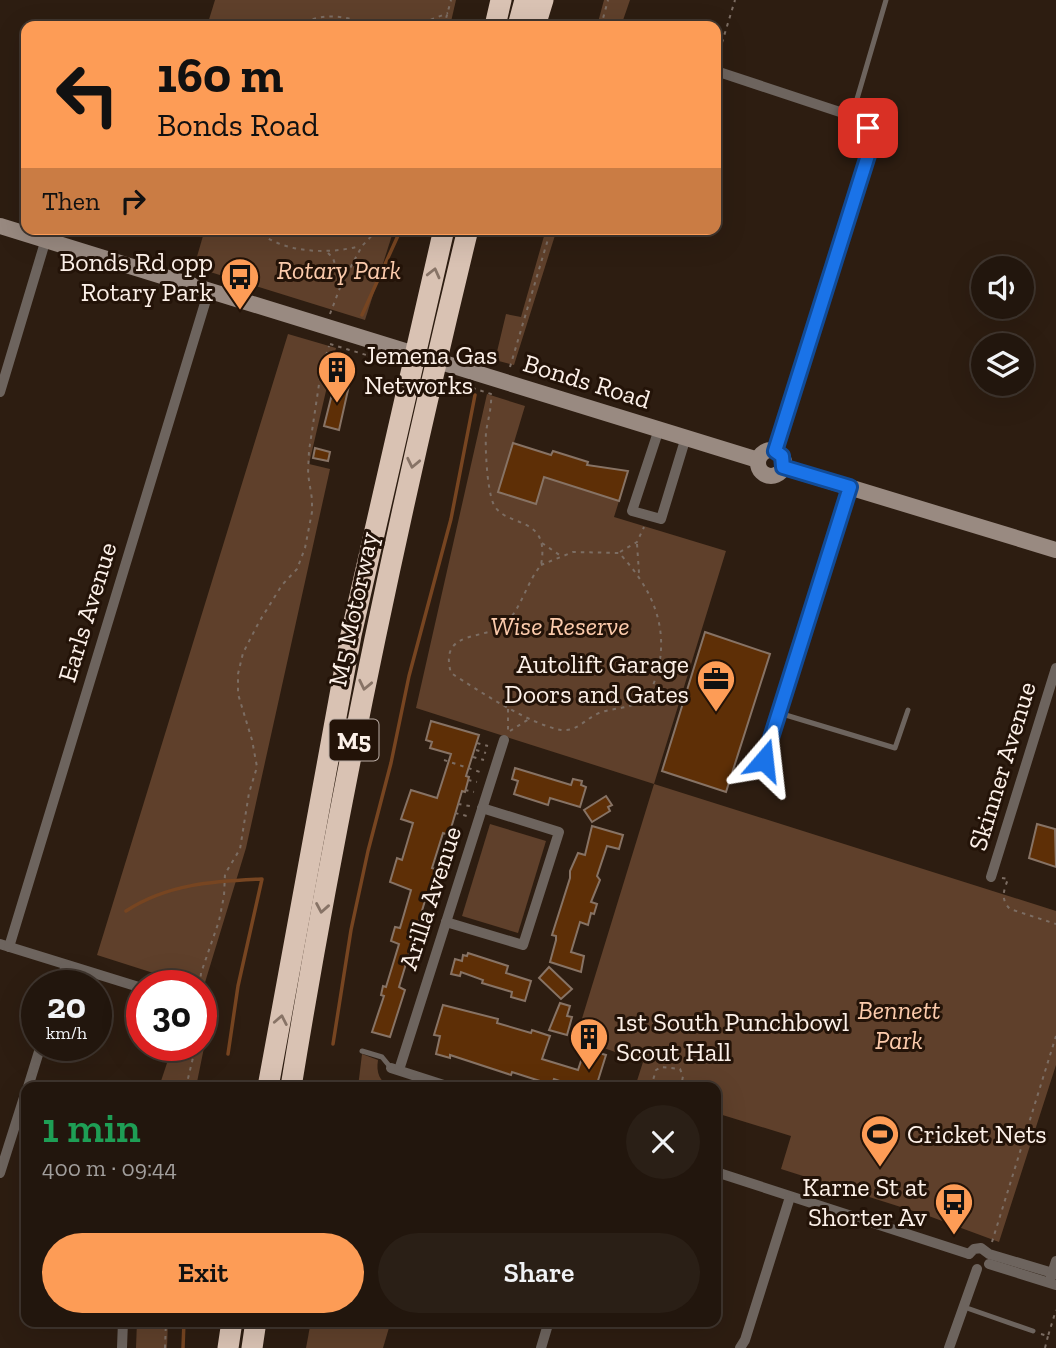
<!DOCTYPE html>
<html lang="en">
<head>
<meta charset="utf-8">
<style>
  body { margin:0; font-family:"Zilla Slab",serif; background:#2a1f16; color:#f1f3f6; height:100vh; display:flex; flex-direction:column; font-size:26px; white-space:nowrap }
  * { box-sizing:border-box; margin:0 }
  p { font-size:23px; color:#a29f9d }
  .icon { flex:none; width:38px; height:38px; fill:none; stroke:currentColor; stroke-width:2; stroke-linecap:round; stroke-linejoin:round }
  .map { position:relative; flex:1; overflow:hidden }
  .panel { position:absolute; left:21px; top:1082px; width:700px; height:245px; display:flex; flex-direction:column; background:#22160d; border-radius:14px; box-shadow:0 7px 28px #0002,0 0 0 2px #3f352e }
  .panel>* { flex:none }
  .banner { position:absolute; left:21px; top:21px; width:700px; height:214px; border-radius:14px; box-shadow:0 7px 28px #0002,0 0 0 2px #3f352e; background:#fd9c56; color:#111; overflow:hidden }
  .tools { position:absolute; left:971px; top:256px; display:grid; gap:14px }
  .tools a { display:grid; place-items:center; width:63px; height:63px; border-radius:50%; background:#22160d; box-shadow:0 7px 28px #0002,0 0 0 2px #3f352e; font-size:35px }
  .speed { position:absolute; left:21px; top:970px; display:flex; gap:14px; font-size:35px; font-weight:700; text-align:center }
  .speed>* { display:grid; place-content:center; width:91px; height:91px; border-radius:50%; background:#22160d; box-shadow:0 7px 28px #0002,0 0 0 2px #3f352e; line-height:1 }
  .speed small { font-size:18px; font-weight:400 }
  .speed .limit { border:10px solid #d22; background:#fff; color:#111 }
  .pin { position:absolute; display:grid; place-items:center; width:60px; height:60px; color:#fff; margin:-30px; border-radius:14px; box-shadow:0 4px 10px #0006 }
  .me { position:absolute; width:77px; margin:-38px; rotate:17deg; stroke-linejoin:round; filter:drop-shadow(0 0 5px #0008) }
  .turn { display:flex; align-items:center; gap:24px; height:147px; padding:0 21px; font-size:32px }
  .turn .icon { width:91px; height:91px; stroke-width:2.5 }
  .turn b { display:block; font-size:49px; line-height:60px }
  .then { display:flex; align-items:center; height:66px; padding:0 21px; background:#0003; gap:14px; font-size:26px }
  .round { display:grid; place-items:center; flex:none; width:74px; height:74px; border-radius:37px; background:#2a1f16 }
  .head { display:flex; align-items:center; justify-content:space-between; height:119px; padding:0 21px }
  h1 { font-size:42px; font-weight:600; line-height:52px; color:#1e9e55 }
  .action { display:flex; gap:14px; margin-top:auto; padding:14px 21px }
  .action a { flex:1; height:80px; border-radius:42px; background:#fd9c56; color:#111; font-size:28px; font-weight:600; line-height:80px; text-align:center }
  .action a+a { background:#2a1f16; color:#f1f3f6 }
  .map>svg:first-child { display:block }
  .green { fill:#5f402b }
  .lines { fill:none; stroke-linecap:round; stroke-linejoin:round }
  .stream { stroke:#774521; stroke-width:3.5 }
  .building { fill:#5e2f06; stroke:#877365; stroke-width:2 }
  .path { stroke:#7c6d63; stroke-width:2; stroke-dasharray:3.5 5; stroke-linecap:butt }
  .service { stroke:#6d645e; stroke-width:5 }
  .minor { stroke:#6d645e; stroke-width:10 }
  .secondary { stroke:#998a81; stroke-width:16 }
  .motorway { stroke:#d9c2b3; stroke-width:21 }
  .oneway { stroke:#877366 }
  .route-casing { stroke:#114b97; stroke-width:18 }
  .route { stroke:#1a73e8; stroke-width:12 }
  .labels { text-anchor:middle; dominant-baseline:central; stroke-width:6; stroke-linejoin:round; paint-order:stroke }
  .shield { fill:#231308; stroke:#bcaea6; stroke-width:2 }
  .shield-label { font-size:24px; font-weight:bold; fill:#fdf1e9 }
  .poi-label { font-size:26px; fill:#fdf1e9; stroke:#231308; text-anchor:end }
  .park-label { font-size:26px; font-style:italic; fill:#fccbac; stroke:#231308 }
  .street-label { font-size:26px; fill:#fdf1e9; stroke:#231308 }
</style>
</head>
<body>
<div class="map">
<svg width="1056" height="1348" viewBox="0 0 1056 1348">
  <rect width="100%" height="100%" fill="#2d1d11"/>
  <g class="green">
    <path d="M 215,0 L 456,0 L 450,26 L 207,26 Z"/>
    <path d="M 604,0 L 630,0 L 621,26 L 597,26 Z"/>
    <path d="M 205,229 L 394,229 L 365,320 L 194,267 Z"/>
    <path d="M 546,229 L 557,229 L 514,365 L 495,360 L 506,314 L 521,317 Z"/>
    <path d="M 288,334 L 336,348 L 309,464 L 330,469 L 246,848 L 203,989 L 201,985 L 191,985 L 97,955 Z"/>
    <path d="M 487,394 L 525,406 L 499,492 L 536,504 L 544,477 L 619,501 L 614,517 L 726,551 L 654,784 L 1056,911 L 1056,1065 L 999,1242 L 926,1215 L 781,1169 L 791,1136 L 716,1113 L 716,1087 L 635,1087 L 643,1062 L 576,1038 L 654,784 L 416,708 Z"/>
    <path d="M 490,824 L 546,841 L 518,933 L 462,916 Z"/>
    <path d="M 201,1026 L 208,1028 L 196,1087 L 159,1087 L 173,1045 L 201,1045 Z"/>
    <path d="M 362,1054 L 378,1060 C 376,1072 379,1082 392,1087 L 358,1087 Z"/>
    <path d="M 137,1321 L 168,1321 L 167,1348 L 136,1348 Z"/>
    <path d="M 311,1321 L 391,1321 L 383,1348 L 306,1348 Z"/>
  </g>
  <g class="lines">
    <g class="stream">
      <path d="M 362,315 L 401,229"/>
      <path d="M 126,911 C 167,884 214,881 262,879 L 238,986 L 228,1054"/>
      <path d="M 333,1044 L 351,930 L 368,851 L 391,763 L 409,676 L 451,519 L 475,395"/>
      <path d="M 220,1087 L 221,1082"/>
      <path d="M 183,1348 L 184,1321"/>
    </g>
  </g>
  <g class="building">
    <path d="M 336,378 L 350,381 L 339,430 L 324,426 Z"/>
    <path d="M 513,443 L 551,455 L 553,451 L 588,462 L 587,465 L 628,471 L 619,501 L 544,477 L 536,504 L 498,492 Z"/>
    <path d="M 315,448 L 330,452 L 328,461 L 313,458 Z"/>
    <path d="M 705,632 L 770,654 L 726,792 L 662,771 Z"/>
    <path d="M 431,721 L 479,735 L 466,776 L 469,777 L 465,792 L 462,791 L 449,835 L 443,833 L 432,868 L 438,870 L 430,895 L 427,894 L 399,987 L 405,990 L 390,1037 L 372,1032 L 384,996 L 381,995 L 383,986 L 386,987 L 399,944 L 391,941 L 395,927 L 400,928 L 411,890 L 390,882 L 397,858 L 402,860 L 413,823 L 401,819 L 411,790 L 437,798 L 451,754 L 430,748 L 432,742 L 426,740 Z"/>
    <path d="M 515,768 L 571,785 L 573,779 L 582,781 L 581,785 L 586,787 L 580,807 L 550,798 L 548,805 L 514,794 L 518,781 L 512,779 Z"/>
    <path d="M 606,796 L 612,805 L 608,807 L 610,811 L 592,822 L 584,810 Z"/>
    <path d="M 1037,824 L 1055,829 L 1056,867 L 1029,858 Z"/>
    <path d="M 592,826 L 623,835 L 619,849 L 607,846 L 597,876 L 600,880 L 591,902 L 597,904 L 594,914 L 591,913 L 588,925 L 580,922 L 571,952 L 584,956 L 581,972 L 550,962 L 556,940 L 556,936 L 552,935 L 570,878 L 570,871 L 578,853 L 585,855 Z"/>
    <path d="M 468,953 L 508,966 L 506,973 L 531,981 L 525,1001 L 511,997 L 512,992 L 482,983 L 483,980 L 461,972 L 460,976 L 451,974 L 455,959 L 462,961 L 463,955 L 467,956 Z"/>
    <path d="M 549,967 L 572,989 L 561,999 L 539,978 Z"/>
    <path d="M 560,1003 L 570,1006 L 567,1016 L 572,1017 L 567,1035 L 549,1030 Z"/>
    <path d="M 443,1005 L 498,1019 L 497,1023 L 531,1033 L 532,1030 L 550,1036 L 542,1059 L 578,1070 L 585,1049 L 606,1055 L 596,1087 L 577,1087 L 554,1079 L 551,1087 L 539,1087 L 540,1081 L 512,1072 L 511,1075 L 450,1055 L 450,1058 L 436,1054 L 440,1036 L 434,1035 Z"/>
  </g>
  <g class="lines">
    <g class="path">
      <path d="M 297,26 C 326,10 345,17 375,26"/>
      <path d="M 415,26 L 448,13"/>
      <path d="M 444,26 L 451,0"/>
      <path d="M 601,26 L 608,0"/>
      <path d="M 717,59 L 735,0"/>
      <path d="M 255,229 C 281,253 327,255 360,246"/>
      <path d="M 328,253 L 333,258 L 341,283"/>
      <path d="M 330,314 L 341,285 L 362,246 L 378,229"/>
      <path d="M 330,344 L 396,364"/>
      <path d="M 510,367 L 551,229"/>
      <path d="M 448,380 L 491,394 C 492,407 488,419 486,432 C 485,449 487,487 493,503 C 504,529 551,513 541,565 C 527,582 522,606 507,622 C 488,642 438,627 451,673 C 479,691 529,724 561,730 C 577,732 585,719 599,713 C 614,707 631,710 644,698 C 652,692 655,680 658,670 C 669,624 650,586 619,553 L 573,552 L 541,565"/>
      <path d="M 542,543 L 561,556"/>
      <path d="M 637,544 L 639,573"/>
      <path d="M 620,552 L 637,542 L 644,527"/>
      <path d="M 508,709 L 508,731"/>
      <path d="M 510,731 L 529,719"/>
      <path d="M 477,743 L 488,746"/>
      <path d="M 476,750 L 486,753"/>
      <path d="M 473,757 L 484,760"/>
      <path d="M 444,760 L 480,772"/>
      <path d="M 468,780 L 477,782"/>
      <path d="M 465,790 L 474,792"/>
      <path d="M 458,804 L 470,806"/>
      <path d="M 455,813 L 467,816"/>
      <path d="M 1002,878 L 1008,879 C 1004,890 1000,899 1010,909 L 1056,924"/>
      <path d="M 200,985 L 201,973 L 219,921 L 224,896 L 225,874 L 240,849 L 249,793 L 257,767 L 252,740 L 238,694 L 238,674 L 243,653 L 259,622 L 282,585 L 297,569 L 305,548 L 312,512 L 312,499 L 308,474 L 309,451 L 321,371 L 329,346"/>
      <path d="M 186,1087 L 196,1045"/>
      <path d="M 651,1087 L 656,1070 L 661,1067 L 680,1069 L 683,1076 L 681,1087"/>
      <path d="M 992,1242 L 1056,1036"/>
      <path d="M 1041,1334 L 1048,1336 L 1056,1310"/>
      <path d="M 165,1348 L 166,1321"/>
      <path d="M 1045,1348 L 1048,1336"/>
    </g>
    <g class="service">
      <path d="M 852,116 L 886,0"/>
      <path d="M 779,713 L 895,748 L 908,710"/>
      <path d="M 362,1051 L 382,1057 L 391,1068"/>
      <path d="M 964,1307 L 1033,1331"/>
    </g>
    <g class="minor">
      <path d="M 716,71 L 852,116 L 868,128 L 870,149 L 775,451"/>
      <path d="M 0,392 L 49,229"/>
      <path d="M 659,429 L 632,511 L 661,519 L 686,437"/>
      <path d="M 764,760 L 850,487"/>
      <path d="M 991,877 L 1056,668"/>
      <path d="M 446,922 L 523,945 L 559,832 L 482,808"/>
      <path d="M 0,944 L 142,988"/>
      <path d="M 9,947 L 209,290"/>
      <path d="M 60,985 L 66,965"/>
      <path d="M 391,1068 L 450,1087"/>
      <path d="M 399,1070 L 504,740"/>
      <path d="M 28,1087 L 41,1045"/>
      <path d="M 716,1172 L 969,1254"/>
      <path d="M 0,1173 L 26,1091"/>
      <path d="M 969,1254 L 974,1249 L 981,1248 L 989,1254 L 1056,1274"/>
      <path d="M 989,1264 L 1056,1285"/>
      <path d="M 1050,1280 L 1056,1261"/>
      <path d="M 122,1348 L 123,1321"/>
      <path d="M 541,1348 L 549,1321"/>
      <path d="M 740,1348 L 745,1340 L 790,1197"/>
      <path d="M 949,1348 L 977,1269"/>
    </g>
    <g class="secondary">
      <path d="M 0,226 L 758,460"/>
      <circle cx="771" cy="463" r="13"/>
      <path d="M 783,467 L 1056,550"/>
    </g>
    <g class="motorway">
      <path d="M 495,26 L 501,0"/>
      <path d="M 518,26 L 525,0"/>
      <path d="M 535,26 L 543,0"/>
      <path d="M 268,1087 L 351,635 L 444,229"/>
      <path d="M 291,1087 C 338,799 399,513 468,229"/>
      <path d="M 228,1348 L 232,1321"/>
      <path d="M 252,1348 L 256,1321"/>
    </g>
  </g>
  <defs><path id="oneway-chevron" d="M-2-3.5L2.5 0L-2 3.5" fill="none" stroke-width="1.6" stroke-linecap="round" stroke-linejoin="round" transform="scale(1.75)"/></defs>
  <g class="oneway">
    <use href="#oneway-chevron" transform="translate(434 273) rotate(-76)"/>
    <use href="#oneway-chevron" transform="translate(413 463) rotate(102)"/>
    <use href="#oneway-chevron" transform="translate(365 685) rotate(102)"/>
    <use href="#oneway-chevron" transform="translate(322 908) rotate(100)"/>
    <use href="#oneway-chevron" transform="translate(281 1020) rotate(-79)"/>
  </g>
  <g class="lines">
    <g class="route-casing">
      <path id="route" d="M 764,760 L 850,487 L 783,467 L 782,456 L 775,451 L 870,149 L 868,128"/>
    </g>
    <use href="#route" class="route"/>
  </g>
  <defs>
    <g id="bus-pin" transform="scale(2.0125)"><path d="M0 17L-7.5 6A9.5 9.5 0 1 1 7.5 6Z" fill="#fd9c56" stroke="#231308"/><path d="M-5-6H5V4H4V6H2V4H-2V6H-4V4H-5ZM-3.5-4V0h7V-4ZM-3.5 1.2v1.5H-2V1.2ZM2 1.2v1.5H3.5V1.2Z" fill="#111"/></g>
    <g id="building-pin" transform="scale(2.0125)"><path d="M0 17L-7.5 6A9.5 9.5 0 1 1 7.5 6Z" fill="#fd9c56" stroke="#231308"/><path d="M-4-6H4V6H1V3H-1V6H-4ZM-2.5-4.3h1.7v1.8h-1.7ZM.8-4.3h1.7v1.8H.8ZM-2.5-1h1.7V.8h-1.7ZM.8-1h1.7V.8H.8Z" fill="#111"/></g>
    <g id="office-pin" transform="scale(2.0125)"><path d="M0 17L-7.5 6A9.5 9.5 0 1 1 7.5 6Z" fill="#fd9c56" stroke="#231308"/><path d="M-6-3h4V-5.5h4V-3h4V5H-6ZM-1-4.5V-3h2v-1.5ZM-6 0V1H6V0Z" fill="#111"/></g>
    <g id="stadium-pin" transform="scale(2.0125)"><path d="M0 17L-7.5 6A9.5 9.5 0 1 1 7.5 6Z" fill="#fd9c56" stroke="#231308"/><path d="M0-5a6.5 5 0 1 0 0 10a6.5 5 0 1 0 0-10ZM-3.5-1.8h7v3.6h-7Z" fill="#111"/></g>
  </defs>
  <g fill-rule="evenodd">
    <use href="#bus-pin" x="240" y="277"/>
    <use href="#building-pin" x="337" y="370"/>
    <use href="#office-pin" x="716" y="679"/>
    <use href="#building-pin" x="589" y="1037"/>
    <use href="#stadium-pin" x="880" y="1134"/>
    <use href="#bus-pin" x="954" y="1202"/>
  </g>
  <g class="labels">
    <rect class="shield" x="329.5" y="719.5" width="49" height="41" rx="5"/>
    <g class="shield-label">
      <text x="354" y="740">M5</text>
    </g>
    <g class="poi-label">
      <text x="213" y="262">Bonds Rd opp<tspan x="213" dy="30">Rotary Park</tspan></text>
      <text x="364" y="355" text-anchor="start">Jemena Gas<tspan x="364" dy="30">Networks</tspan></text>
      <text x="689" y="664">Autolift Garage<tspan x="689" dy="30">Doors and Gates</tspan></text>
      <text x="616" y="1022" text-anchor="start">1st South Punchbowl<tspan x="616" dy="30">Scout Hall</tspan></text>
      <text x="907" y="1134" text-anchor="start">Cricket Nets</text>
      <text x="927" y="1187">Karne St at<tspan x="927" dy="30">Shorter Av</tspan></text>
    </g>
    <g class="park-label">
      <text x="339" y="270">Rotary Park</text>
      <text x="560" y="626">Wise Reserve</text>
      <text x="899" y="1010">Bennett<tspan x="899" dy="30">Park</tspan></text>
    </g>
    <g class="street-label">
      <text transform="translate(587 381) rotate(17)">Bonds Road</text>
      <text transform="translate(353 609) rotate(-78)">M5 Motorway</text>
      <text transform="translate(87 612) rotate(-73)">Earls Avenue</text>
      <text transform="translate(1002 766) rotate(-73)">Skinner Avenue</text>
      <text transform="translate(430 898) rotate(-72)">Arilla Avenue</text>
    </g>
  </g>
</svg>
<div class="tools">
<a><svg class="icon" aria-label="sound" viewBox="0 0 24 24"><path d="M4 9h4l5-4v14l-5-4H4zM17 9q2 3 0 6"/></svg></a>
<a><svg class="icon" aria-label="layers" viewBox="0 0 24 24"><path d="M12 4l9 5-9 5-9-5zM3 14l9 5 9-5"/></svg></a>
</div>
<div class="speed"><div>20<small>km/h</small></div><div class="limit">30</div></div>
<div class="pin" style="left:868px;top:128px;background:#d93025"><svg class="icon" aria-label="arrive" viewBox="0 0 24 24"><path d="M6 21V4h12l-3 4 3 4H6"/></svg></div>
<svg class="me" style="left:764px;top:760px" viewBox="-20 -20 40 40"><path d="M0-17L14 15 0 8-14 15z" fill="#1a73e8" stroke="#fff" stroke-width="4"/></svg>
<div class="banner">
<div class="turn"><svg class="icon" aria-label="left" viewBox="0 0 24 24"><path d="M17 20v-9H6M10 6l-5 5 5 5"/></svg><div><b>160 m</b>Bonds Road</div></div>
<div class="then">Then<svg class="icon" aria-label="right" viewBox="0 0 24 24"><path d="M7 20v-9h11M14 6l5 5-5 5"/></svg></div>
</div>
<section class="panel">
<div class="head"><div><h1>1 min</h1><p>400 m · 09:44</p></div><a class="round"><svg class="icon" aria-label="close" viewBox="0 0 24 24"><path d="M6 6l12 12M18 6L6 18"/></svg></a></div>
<div class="action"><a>Exit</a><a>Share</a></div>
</section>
</div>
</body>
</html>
